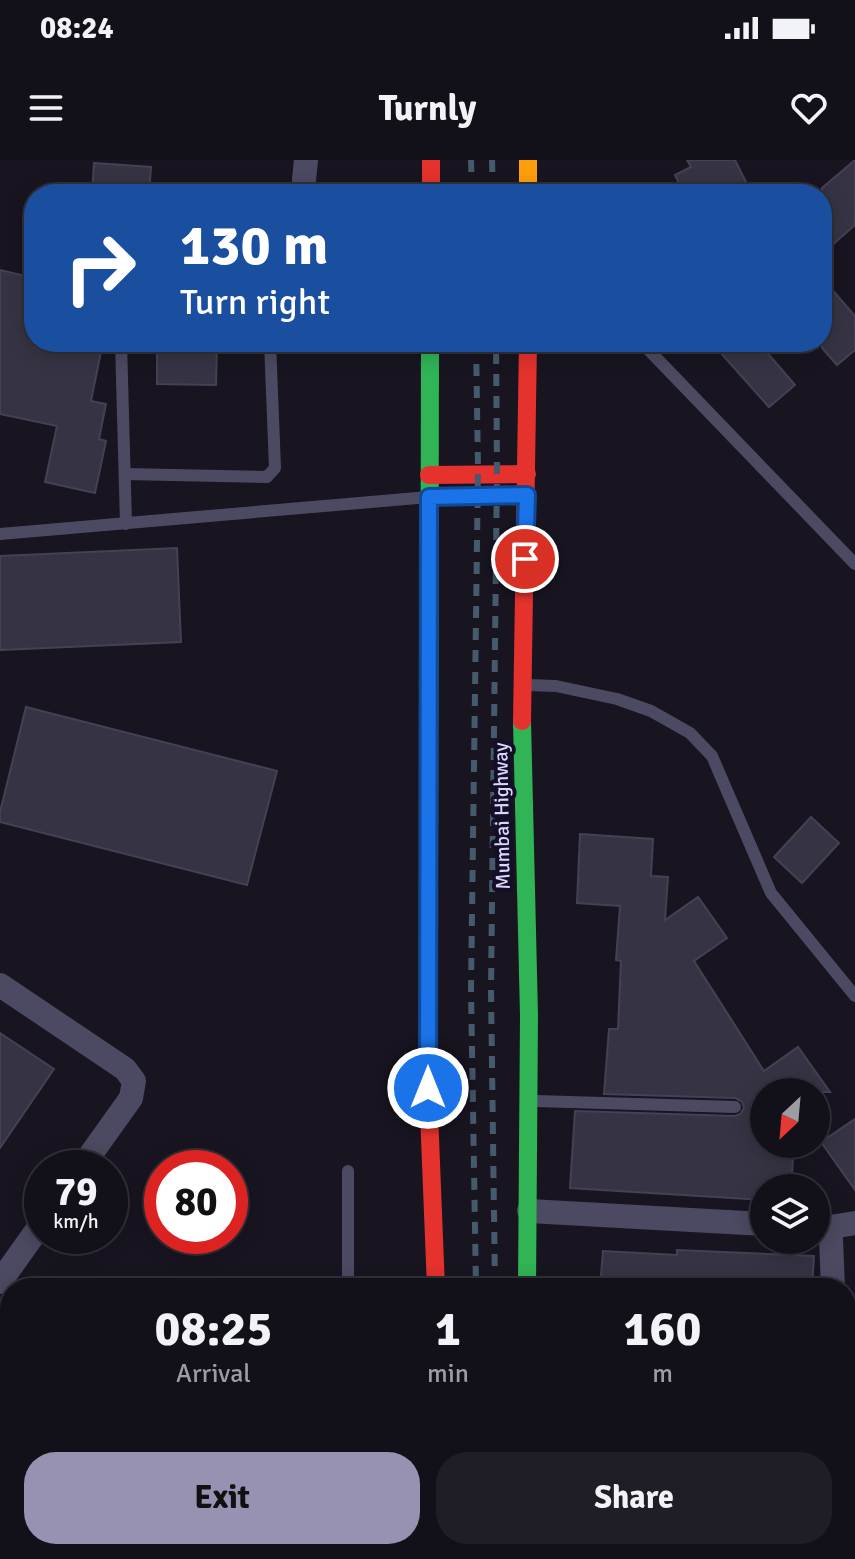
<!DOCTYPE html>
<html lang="en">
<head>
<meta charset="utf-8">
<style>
  body { margin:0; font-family:Signika,sans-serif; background:#1f1e26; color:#f1f3f6; height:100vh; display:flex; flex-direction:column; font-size:30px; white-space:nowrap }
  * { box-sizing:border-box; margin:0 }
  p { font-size:26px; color:#9c9da2 }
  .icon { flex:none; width:44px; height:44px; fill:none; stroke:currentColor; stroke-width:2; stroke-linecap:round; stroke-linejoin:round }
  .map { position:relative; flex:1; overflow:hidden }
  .details { position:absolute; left:0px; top:1118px; width:856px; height:282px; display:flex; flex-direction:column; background:#121019; border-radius:32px 32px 0 0; box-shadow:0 4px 20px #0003,0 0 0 2px #313038 }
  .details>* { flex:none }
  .hud { position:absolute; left:24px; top:24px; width:808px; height:168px; border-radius:32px; box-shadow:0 4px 20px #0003,0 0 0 2px #313038; background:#1a4fa0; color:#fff; overflow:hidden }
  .needle { width:52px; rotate:206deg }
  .fabs { position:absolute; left:750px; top:918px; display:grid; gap:16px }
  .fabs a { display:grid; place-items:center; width:80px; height:80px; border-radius:50%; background:#121019; box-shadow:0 4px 20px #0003,0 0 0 2px #313038; font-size:40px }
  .speed { position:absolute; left:24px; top:990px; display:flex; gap:16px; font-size:40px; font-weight:700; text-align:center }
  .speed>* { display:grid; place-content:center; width:104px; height:104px; border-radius:50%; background:#121019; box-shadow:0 4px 20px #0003,0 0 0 2px #313038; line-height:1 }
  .speed small { font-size:20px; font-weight:400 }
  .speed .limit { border:12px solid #d22; background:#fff; color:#111 }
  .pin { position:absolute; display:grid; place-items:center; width:68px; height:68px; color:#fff; margin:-34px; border:4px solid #fff; border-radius:50%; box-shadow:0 2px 8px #0007 }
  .me { position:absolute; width:88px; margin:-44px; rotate:0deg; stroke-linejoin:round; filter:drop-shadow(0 0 6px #0008) }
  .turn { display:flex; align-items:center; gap:28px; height:168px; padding:0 24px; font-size:36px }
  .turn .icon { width:104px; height:104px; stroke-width:2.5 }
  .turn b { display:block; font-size:56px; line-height:68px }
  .eta { display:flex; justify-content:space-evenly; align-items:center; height:136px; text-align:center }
  .eta b { font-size:48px; font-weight:700; line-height:56px }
  .cta { display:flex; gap:16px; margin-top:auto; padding:16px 24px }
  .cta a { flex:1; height:92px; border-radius:32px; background:#9792b1; color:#111; font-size:32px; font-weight:700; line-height:92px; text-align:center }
  .cta a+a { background:#1f1e26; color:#f1f3f6 }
  .status { display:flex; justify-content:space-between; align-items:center; height:56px; padding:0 40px; background:#121019; direction:ltr }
  .status svg { height:22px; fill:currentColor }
  header { display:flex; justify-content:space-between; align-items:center; height:104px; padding:0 24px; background:#121019; font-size:36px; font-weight:700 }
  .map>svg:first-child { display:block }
  .building { fill:#363344; stroke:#454056; stroke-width:2 }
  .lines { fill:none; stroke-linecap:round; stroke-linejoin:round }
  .lane { stroke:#4c4a62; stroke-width:12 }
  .street { stroke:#4c4a62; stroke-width:24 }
  .fast { stroke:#30b455; stroke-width:18 }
  .slow { stroke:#ff9f0a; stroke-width:18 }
  .jam { stroke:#e5322d; stroke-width:18 }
  .rail { stroke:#455a6c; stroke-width:6; stroke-dasharray:12 10; stroke-linecap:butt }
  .route-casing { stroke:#114b97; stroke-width:20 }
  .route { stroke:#1a73e8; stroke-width:14 }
  .labels { text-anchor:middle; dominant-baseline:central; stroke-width:8; stroke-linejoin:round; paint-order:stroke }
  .street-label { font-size:20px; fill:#dcd6ff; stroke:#140f27 }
</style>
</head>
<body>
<div class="status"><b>08:24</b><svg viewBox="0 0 49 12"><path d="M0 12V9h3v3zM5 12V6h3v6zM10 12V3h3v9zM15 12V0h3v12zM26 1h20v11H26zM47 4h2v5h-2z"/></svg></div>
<header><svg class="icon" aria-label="menu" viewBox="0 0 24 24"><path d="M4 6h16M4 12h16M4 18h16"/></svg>Turnly<svg class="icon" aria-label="heart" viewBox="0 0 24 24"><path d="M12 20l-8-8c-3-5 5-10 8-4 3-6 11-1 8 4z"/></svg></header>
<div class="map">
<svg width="855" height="1399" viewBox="0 0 855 1399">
  <rect width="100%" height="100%" fill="#181521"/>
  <g class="building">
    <path d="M 687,0 L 735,0 L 752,34 L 684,34 L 675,15 L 691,7 Z"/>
    <path d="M 855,0 L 855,65 L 822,94 L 822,28 Z"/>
    <path d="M 94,3 L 151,7 L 149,34 L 92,34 Z"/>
    <path d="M 0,110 L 34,118 L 34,182 L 103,182 L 91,241 L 106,244 L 99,279 L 106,281 L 95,333 L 45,322 L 57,266 L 0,254 Z"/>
    <path d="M 822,118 L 855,156 L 855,190 L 837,205 L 822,188 Z"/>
    <path d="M 711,182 L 758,182 L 795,225 L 769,247 Z"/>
    <path d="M 157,184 L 217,184 L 216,225 L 157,224 Z"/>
    <path d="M 177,388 L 181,482 L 0,490 L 0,396 Z"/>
    <path d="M 26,547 L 277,611 L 247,725 L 0,662 L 0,652 Z"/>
    <path d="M 811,657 L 839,683 L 802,723 L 774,697 Z"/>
    <path d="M 580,674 L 653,679 L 651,716 L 668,717 L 665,760 L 698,737 L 727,778 L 694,801 L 764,911 L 798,887 L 830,932 L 764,932 L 764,984 L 794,984 L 791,1028 L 764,1028 L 764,1040 L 570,1028 L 575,951 L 735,956 L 740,954 L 744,948 L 742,942 L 735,938 L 604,934 L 609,869 L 618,869 L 621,801 L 616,800 L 620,746 L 577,743 Z"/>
    <path d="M 0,873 L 54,909 L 0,988 Z"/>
    <path d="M 855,959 L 855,1030 L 821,982 Z"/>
    <path d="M 677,1090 L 814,1096 L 812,1128 L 600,1128 L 603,1091 L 677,1095 Z"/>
  </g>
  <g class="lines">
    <g class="lane">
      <path d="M 121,182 L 126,364"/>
      <path d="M 641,182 L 855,404"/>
      <path d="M 125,314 L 267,317 L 275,308 L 270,182"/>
      <path d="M 0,374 L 429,337 L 488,336"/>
      <path d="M 528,525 L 556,526 L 617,539 L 651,551 L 690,573 L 712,596 L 771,733 L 855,836"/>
      <path d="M 536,941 L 735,947"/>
      <path d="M 348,1011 L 348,1128"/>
      <path d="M 349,1390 L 349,1399"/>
    </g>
    <g class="street">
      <path d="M 304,20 L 306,0"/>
      <path d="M 0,825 L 125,909 L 134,921 L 131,938 L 81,1008"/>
      <path d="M 529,1051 L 764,1064"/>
      <path d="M 816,1067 L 825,1068 L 831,1079 L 833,1128"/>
      <path d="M 825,1068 L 855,1063"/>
      <path d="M 0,1122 L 42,1063"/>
    </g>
    <g class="fast">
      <path d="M 522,561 L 529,855 L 527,1128"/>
      <path d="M 429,717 L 430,182"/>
      <path d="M 447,1390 L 448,1399"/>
      <path d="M 524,1390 L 525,1399"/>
    </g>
    <path class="slow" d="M 528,0 L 528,34"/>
    <g class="jam">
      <path d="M 431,0 L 431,34"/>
      <path d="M 429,315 L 527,314"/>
      <path d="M 522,561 L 528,182"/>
      <path d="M 429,717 L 428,928 L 436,1128"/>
    </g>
    <g class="rail">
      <path d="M 471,0 L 472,34"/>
      <path d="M 492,0 L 493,34"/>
      <path d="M 476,182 L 478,309 L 471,829 L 476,1128"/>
      <path d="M 495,1128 L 491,829 L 497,311 L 496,182"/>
      <path d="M 480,1390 L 481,1399"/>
      <path d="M 499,1390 L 499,1399"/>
    </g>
  </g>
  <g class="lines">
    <g class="route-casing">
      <path id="route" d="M 428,928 L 429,337 L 527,335 L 525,399"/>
    </g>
    <use href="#route" class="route"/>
  </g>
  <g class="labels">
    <g class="street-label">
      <text transform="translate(502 656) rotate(-91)">Mumbai Highway</text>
    </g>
  </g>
</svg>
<div class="fabs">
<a><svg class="needle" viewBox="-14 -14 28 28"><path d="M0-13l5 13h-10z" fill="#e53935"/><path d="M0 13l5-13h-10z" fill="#9c9da2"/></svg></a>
<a><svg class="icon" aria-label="layers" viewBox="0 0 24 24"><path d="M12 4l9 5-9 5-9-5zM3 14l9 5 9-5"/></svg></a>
</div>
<div class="speed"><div>79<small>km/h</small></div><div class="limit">80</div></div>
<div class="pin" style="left:525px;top:399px;background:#d93025"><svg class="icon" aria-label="arrive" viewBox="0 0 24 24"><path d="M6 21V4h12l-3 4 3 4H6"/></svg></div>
<svg class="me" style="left:428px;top:928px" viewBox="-20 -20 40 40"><circle r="17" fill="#1a73e8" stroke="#fff" stroke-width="3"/><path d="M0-11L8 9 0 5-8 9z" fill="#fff"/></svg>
<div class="hud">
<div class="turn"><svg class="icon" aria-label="right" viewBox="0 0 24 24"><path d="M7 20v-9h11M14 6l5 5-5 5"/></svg><div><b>130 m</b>Turn right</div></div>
</div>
<section class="details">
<div class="eta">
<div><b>08:25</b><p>Arrival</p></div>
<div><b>1</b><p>min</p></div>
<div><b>160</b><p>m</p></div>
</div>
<div class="cta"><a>Exit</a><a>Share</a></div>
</section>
</div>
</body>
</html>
